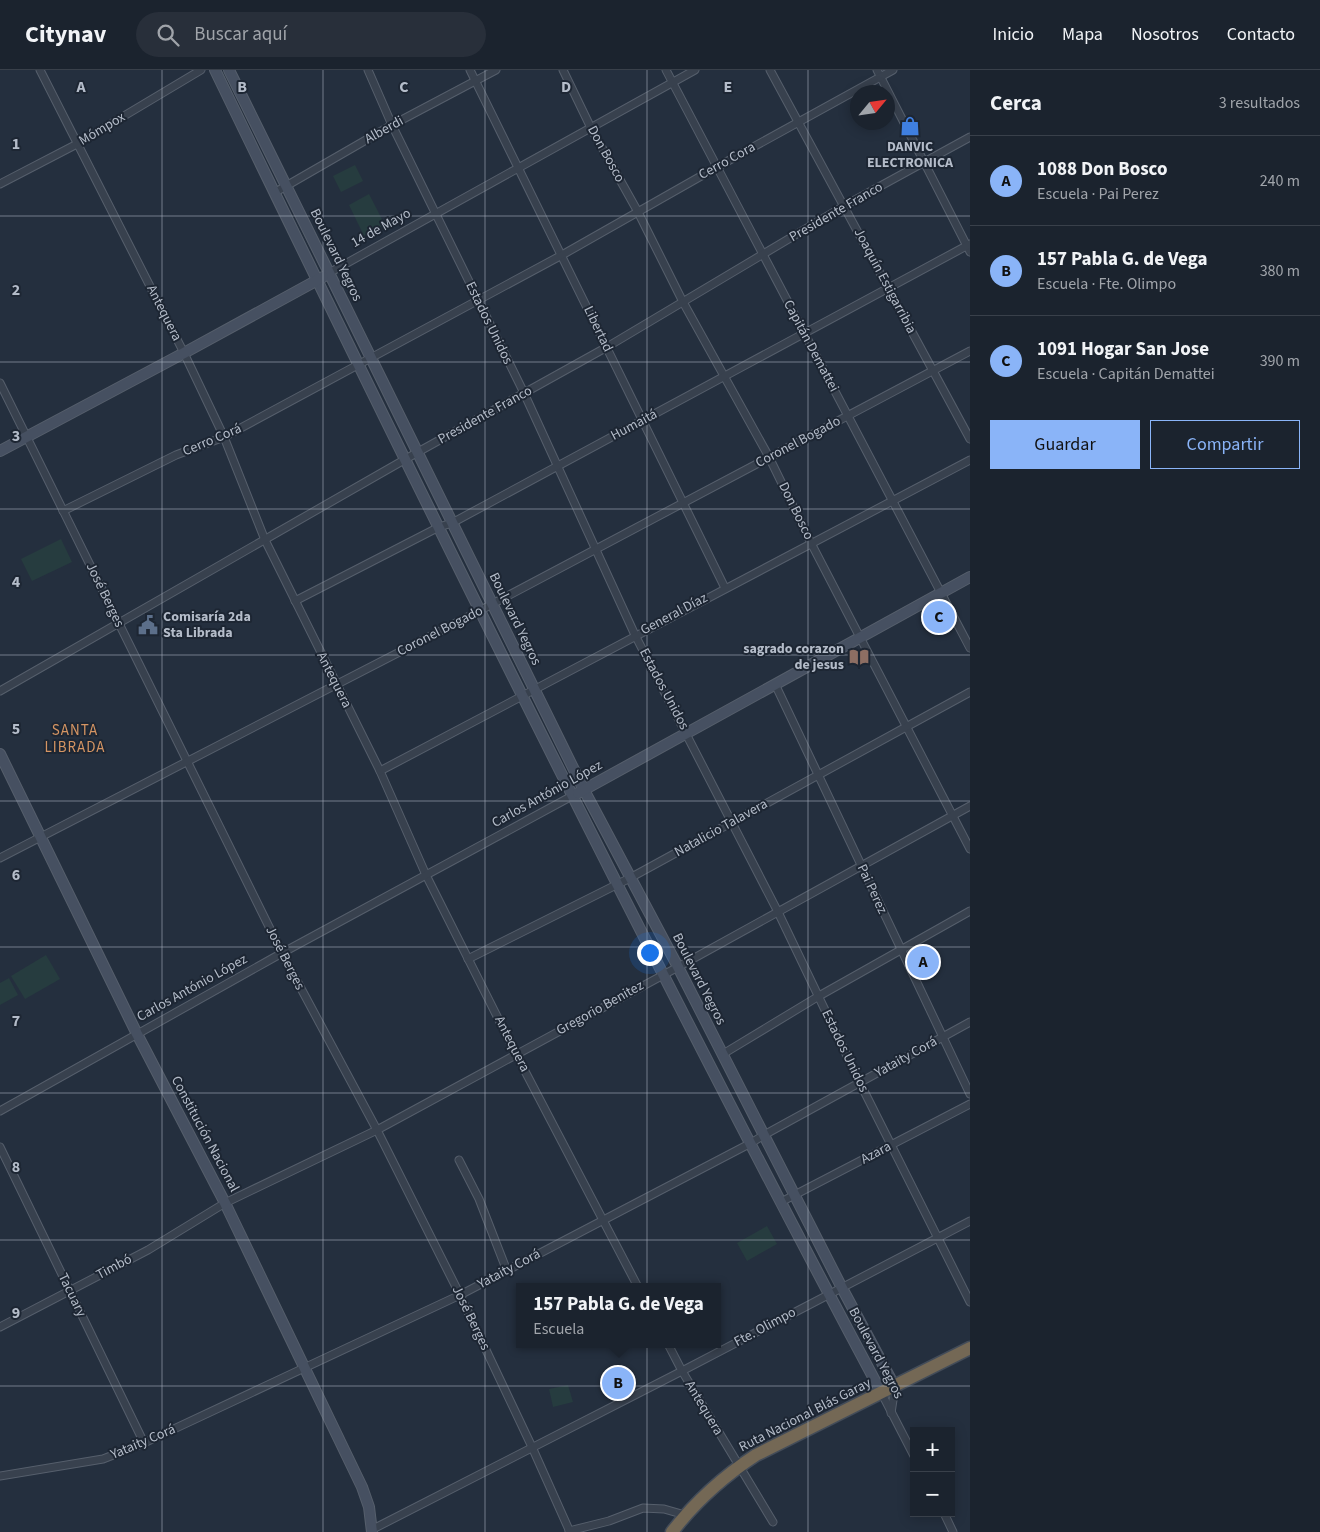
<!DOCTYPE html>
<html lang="es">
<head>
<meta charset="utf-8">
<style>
  :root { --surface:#1b232e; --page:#282f3a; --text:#f1f3f6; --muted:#a0a4aa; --line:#39404a; --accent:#8ab4f8 }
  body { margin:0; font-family:"Source Sans 3",sans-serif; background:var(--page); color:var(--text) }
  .controls { position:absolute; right:15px; bottom:15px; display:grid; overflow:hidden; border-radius:0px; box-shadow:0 2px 12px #0003 }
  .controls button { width:45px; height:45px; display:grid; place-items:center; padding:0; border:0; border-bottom:1px solid var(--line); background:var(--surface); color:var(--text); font:25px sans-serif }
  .compass { position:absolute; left:850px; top:15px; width:45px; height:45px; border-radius:50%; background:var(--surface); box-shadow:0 2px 12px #0003; rotate:61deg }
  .you { position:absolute; left:649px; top:882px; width:18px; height:18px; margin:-12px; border:4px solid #fff; border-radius:50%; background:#1a73e8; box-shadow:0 0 0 8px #1a73e833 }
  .badge { display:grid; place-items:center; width:32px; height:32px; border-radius:50%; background:var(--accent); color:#111; font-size:16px; font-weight:700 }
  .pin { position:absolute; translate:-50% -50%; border:2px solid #fff; box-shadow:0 1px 5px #0006 }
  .popup { position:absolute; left:516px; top:1213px; width:205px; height:65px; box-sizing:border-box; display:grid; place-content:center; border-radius:0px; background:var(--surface); filter:drop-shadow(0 1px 4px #0005); font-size:16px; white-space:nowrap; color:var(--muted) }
  .popup b { font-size:19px; color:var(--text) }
  .popup::after { content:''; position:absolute; left:50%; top:100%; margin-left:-10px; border:10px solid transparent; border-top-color:var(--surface) }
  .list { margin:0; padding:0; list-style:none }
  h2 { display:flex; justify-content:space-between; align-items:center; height:65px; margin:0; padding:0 20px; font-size:21px }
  h2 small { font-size:16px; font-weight:400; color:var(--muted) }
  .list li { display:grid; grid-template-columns:32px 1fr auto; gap:15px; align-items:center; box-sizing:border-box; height:90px; padding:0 20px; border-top:1px solid var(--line) }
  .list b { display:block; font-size:19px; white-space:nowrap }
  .list p { margin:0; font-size:16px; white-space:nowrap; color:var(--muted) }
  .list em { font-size:16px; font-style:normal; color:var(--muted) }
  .actions { display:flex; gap:10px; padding:15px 20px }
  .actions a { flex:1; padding:11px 0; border:1px solid var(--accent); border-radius:0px; text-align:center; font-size:18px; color:var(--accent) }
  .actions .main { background:var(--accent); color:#111 }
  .icon { flex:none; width:28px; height:28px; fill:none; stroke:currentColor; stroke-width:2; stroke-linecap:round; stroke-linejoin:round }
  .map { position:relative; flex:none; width:970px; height:1462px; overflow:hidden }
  header { display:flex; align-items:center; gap:30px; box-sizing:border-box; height:70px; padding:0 25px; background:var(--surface); border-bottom:1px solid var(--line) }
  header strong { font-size:24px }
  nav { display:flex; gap:28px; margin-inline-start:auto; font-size:18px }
  .search { width:350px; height:45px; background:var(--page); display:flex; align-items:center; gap:12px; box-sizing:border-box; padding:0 18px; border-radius:28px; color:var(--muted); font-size:19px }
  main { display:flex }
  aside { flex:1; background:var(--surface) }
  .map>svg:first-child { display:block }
  .green { fill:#263c3f }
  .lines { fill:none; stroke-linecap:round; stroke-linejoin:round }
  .street-casing { stroke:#565f6c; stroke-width:9 }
  .secondary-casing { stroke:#565f6c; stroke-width:12 }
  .highway-casing { stroke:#434c59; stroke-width:15 }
  .street { stroke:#38414e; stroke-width:7 }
  .secondary { stroke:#465061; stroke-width:10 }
  .highway { stroke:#746855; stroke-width:12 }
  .grid { fill:none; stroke:#b4bcc9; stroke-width:1; stroke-opacity:0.55 }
  .labels { text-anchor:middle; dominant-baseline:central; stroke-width:4; stroke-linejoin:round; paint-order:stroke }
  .street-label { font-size:14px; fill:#b4bcc9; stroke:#1d2633 }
  .poi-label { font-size:14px; font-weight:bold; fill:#b4bcc9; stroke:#1d2633 }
  .neighbourhood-label { font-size:15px; letter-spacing:1px; fill:#d59563; stroke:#1d2633 }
  .grid-label { font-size:16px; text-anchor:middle; font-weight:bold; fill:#b4bcc9; stroke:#1d2633; stroke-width:4; stroke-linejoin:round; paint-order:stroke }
</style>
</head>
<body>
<header>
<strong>Citynav</strong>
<div class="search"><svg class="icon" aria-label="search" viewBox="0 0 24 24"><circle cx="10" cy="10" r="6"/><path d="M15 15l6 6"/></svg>Buscar aquí</div>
<nav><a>Inicio</a><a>Mapa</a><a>Nosotros</a><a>Contacto</a></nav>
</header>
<main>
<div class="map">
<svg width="970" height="1462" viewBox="0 0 970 1462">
  <rect width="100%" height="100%" fill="#242f3e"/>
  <g class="green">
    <path d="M355 95 363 111 341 122 333 106Z"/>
    <path d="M369 124 385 155 364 166 349 135Z"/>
    <path d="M61 469 72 492 32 511 21 489Z"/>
    <path d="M46 885 60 909 25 929 11 906Z"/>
    <path d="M9 908 18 925 0 935V913Z"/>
    <path d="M767 1156 777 1174 747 1191 737 1173Z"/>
    <path d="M568 1315 573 1332 553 1337 549 1319Z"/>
  </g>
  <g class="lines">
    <defs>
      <g id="street">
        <path d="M40 0 184 283 224 367 265 470 380 701 426 805 516 984 638 1217"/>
        <path d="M368 0 392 55 524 323 635 565 778 842 860 1013 970 1232"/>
        <path d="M470 0 725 518"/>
        <path d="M563 0 591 58 638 142 683 232 769 387 811 473 970 779"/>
        <path d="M666 0 970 578"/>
        <path d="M770 0 970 369"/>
        <path d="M877 0 970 182"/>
        <path d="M0 114 77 74 201 0"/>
        <path d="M274 123 392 55 496 0"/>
        <path d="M329 203 695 0"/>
        <path d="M0 313 282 883 377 1060 460 1225 532 1377 570 1462"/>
        <path d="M63 441 176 385 224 367 562 185 717 97 893 0"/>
        <path d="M295 531 439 457 452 453 970 174"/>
        <path d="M775 614 970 1024"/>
        <path d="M0 621 418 382 607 277 844 136 970 67"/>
        <path d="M380 701 970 390"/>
        <path d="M0 788 481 540 970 281"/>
        <path d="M468 889 630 808 970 622"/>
        <path d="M723 984 819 926 970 841"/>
        <path d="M0 1041 282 883 572 726"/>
        <path d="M0 1077 144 1373"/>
        <path d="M459 1090 479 1129 507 1201"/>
        <path d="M781 1132 970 1034"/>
        <path d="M0 1257 148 1180 225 1133 377 1060 678 897 970 736"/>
        <path d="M668 1274 682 1301 773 1452"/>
        <path d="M881 1322 914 1386"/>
        <path d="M891 1343 895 1317"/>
        <path d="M0 1406 103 1389 144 1373 460 1225 751 1073 764 1065 970 952"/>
        <path d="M944 1443 953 1462"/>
        <path d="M373 1459 682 1301 970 1151"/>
        <path d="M569 1461 609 1451 643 1438 664 1439 685 1445"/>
      </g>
      <g id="secondary">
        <path d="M215 0C430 444 649 887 881 1322"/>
        <path d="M229 0 584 720 678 897 842 1218 895 1317"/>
        <path d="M0 381 184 283 323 207"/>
        <path d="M0 684 137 964 225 1133 362 1417 369 1437 372 1462"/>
        <path d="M578 723 970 507"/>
      </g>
      <path id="highway" d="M672 1462C695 1432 724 1406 756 1385L970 1278"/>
    </defs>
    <use href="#street" class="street-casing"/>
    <use href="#secondary" class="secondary-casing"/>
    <use href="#highway" class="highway-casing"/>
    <use href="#street" class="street"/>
    <use href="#secondary" class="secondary"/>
    <use href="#highway" class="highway"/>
  </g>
  <path class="grid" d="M162 0V1462M323 0V1462M485 0V1462M647 0V1462M808 0V1462M0 146H970M0 292H970M0 439H970M0 585H970M0 731H970M0 877H970M0 1023H970M0 1170H970M0 1316H970"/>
  <defs>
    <symbol id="shop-bare" viewBox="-9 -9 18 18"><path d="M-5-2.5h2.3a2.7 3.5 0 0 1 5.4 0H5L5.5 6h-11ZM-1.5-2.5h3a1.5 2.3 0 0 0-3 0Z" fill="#3f7fe0" stroke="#1d2633" stroke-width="2.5" paint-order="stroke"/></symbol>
    <symbol id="civic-bare" viewBox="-9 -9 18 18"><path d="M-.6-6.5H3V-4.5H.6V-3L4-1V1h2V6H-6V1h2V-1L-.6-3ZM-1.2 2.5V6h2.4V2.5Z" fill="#5c6f8a" stroke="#1d2633" stroke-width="2.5" paint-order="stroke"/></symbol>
    <symbol id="library-bare" viewBox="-9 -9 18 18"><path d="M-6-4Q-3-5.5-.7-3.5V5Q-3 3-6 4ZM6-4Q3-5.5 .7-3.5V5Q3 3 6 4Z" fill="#8d6e63" stroke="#1d2633" stroke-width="2.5" paint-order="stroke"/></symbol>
  </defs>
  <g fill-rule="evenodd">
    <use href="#shop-bare" x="896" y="42" width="28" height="28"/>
    <use href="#civic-bare" x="134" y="541" width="28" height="28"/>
    <use href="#library-bare" x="845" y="573" width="28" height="28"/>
  </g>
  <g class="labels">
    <g class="street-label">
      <text transform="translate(102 59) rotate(-31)">Mómpox</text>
      <text transform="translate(384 60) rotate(-29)">Alberdi</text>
      <text transform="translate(606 84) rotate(61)">Don Bosco</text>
      <text transform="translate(727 91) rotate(-29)">Cerro Cora</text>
      <text transform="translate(836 142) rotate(-30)">Presidente Franco</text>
      <text transform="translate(381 158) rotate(-29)">14 de Mayo</text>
      <text transform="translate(336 185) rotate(64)">Boulevard Yegros</text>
      <text transform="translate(885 211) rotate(62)">Joaquín Estigarribia</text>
      <text transform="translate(164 243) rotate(63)">Antequera</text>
      <text transform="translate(489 253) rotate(64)">Estados Unidos</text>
      <text transform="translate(598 259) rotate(64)">Libertad</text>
      <text transform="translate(811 276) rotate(62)">Capitán Demattei</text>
      <text transform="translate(485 345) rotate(-29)">Presidente Franco</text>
      <text transform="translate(634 355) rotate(-28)">Humaitá</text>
      <text transform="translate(212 370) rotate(-23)">Cerro Corá</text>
      <text transform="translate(798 372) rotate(-28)">Coronel Bogado</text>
      <text transform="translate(796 441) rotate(64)">Don Bosco</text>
      <text transform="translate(105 525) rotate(64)">José Berges</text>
      <text transform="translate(674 544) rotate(-28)">General Díaz</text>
      <text transform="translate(515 549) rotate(64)">Boulevard Yegros</text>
      <text transform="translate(440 561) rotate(-27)">Coronel Bogado</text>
      <text transform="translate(334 610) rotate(63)">Antequera</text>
      <text transform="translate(664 619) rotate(62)">Estados Unidos</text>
      <text transform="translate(547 724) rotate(-29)">Carlos António López</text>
      <text transform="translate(721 758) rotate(-29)">Natalicio Talavera</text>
      <text transform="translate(872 819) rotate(65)">Pai Perez</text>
      <text transform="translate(285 888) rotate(63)">José Berges</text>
      <text transform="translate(699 909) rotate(63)">Boulevard Yegros</text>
      <text transform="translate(192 918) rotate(-29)">Carlos António López</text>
      <text transform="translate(600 938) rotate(-29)">Gregorio Benitez</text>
      <text transform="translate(512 974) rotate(63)">Antequera</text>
      <text transform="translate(845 981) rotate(64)">Estados Unidos</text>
      <text transform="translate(906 987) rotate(-29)">Yataity Corá</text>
      <text transform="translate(205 1064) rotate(62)">Constitución Nacional</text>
      <text transform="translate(876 1083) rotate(-28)">Azara</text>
      <text transform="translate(114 1197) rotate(-28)">Timbó</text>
      <text transform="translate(509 1199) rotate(-28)">Yataity Corá</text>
      <text transform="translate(72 1225) rotate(64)">Tacuary</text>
      <text transform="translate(471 1248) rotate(64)">José Berges</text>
      <text transform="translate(765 1257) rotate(-28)">Fte. Olimpo</text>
      <text transform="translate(876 1283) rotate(62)">Boulevard Yegros</text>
      <text transform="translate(704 1338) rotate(59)">Antequera</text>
      <text transform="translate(805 1345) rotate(-27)">Ruta Nacional Blás Garay</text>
      <text transform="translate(143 1372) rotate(-23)">Yataity Corá</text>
    </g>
    <g class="poi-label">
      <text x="910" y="77">DANVIC<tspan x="910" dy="16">ELECTRONICA</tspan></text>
      <text x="163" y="547" text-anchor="start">Comisaría 2da<tspan x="163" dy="16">Sta Librada</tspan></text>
      <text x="844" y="579" text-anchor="end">sagrado corazon<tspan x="844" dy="16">de jesus</tspan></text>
    </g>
    <g class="neighbourhood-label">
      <text x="75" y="660">SANTA<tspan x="75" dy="17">LIBRADA</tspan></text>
    </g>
  </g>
  <g class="grid-label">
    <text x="81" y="22">A</text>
    <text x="242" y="22">B</text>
    <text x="404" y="22">C</text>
    <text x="566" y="22">D</text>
    <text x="728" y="22">E</text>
    <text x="16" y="79">1</text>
    <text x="16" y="225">2</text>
    <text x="16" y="371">3</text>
    <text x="16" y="517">4</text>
    <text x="16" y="664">5</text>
    <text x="16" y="810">6</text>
    <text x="16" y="956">7</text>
    <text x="16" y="1102">8</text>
    <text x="16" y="1248">9</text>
  </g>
</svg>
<div class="controls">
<button>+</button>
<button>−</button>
</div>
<svg class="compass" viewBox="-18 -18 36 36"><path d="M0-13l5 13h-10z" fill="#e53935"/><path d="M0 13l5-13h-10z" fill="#a0a4aa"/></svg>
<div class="you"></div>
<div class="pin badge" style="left:923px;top:892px">A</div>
<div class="pin badge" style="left:618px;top:1313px">B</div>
<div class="popup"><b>157 Pabla G. de Vega</b>Escuela</div>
<div class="pin badge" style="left:939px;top:547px">C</div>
</div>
<aside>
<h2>Cerca<small>3 resultados</small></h2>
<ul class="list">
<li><span class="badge">A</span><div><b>1088 Don Bosco</b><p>Escuela · Pai Perez</p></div><em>240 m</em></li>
<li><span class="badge">B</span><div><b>157 Pabla G. de Vega</b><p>Escuela · Fte. Olimpo</p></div><em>380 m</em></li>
<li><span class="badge">C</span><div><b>1091 Hogar San Jose</b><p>Escuela · Capitán Demattei</p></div><em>390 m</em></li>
</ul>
<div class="actions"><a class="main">Guardar</a><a>Compartir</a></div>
</aside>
</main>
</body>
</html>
